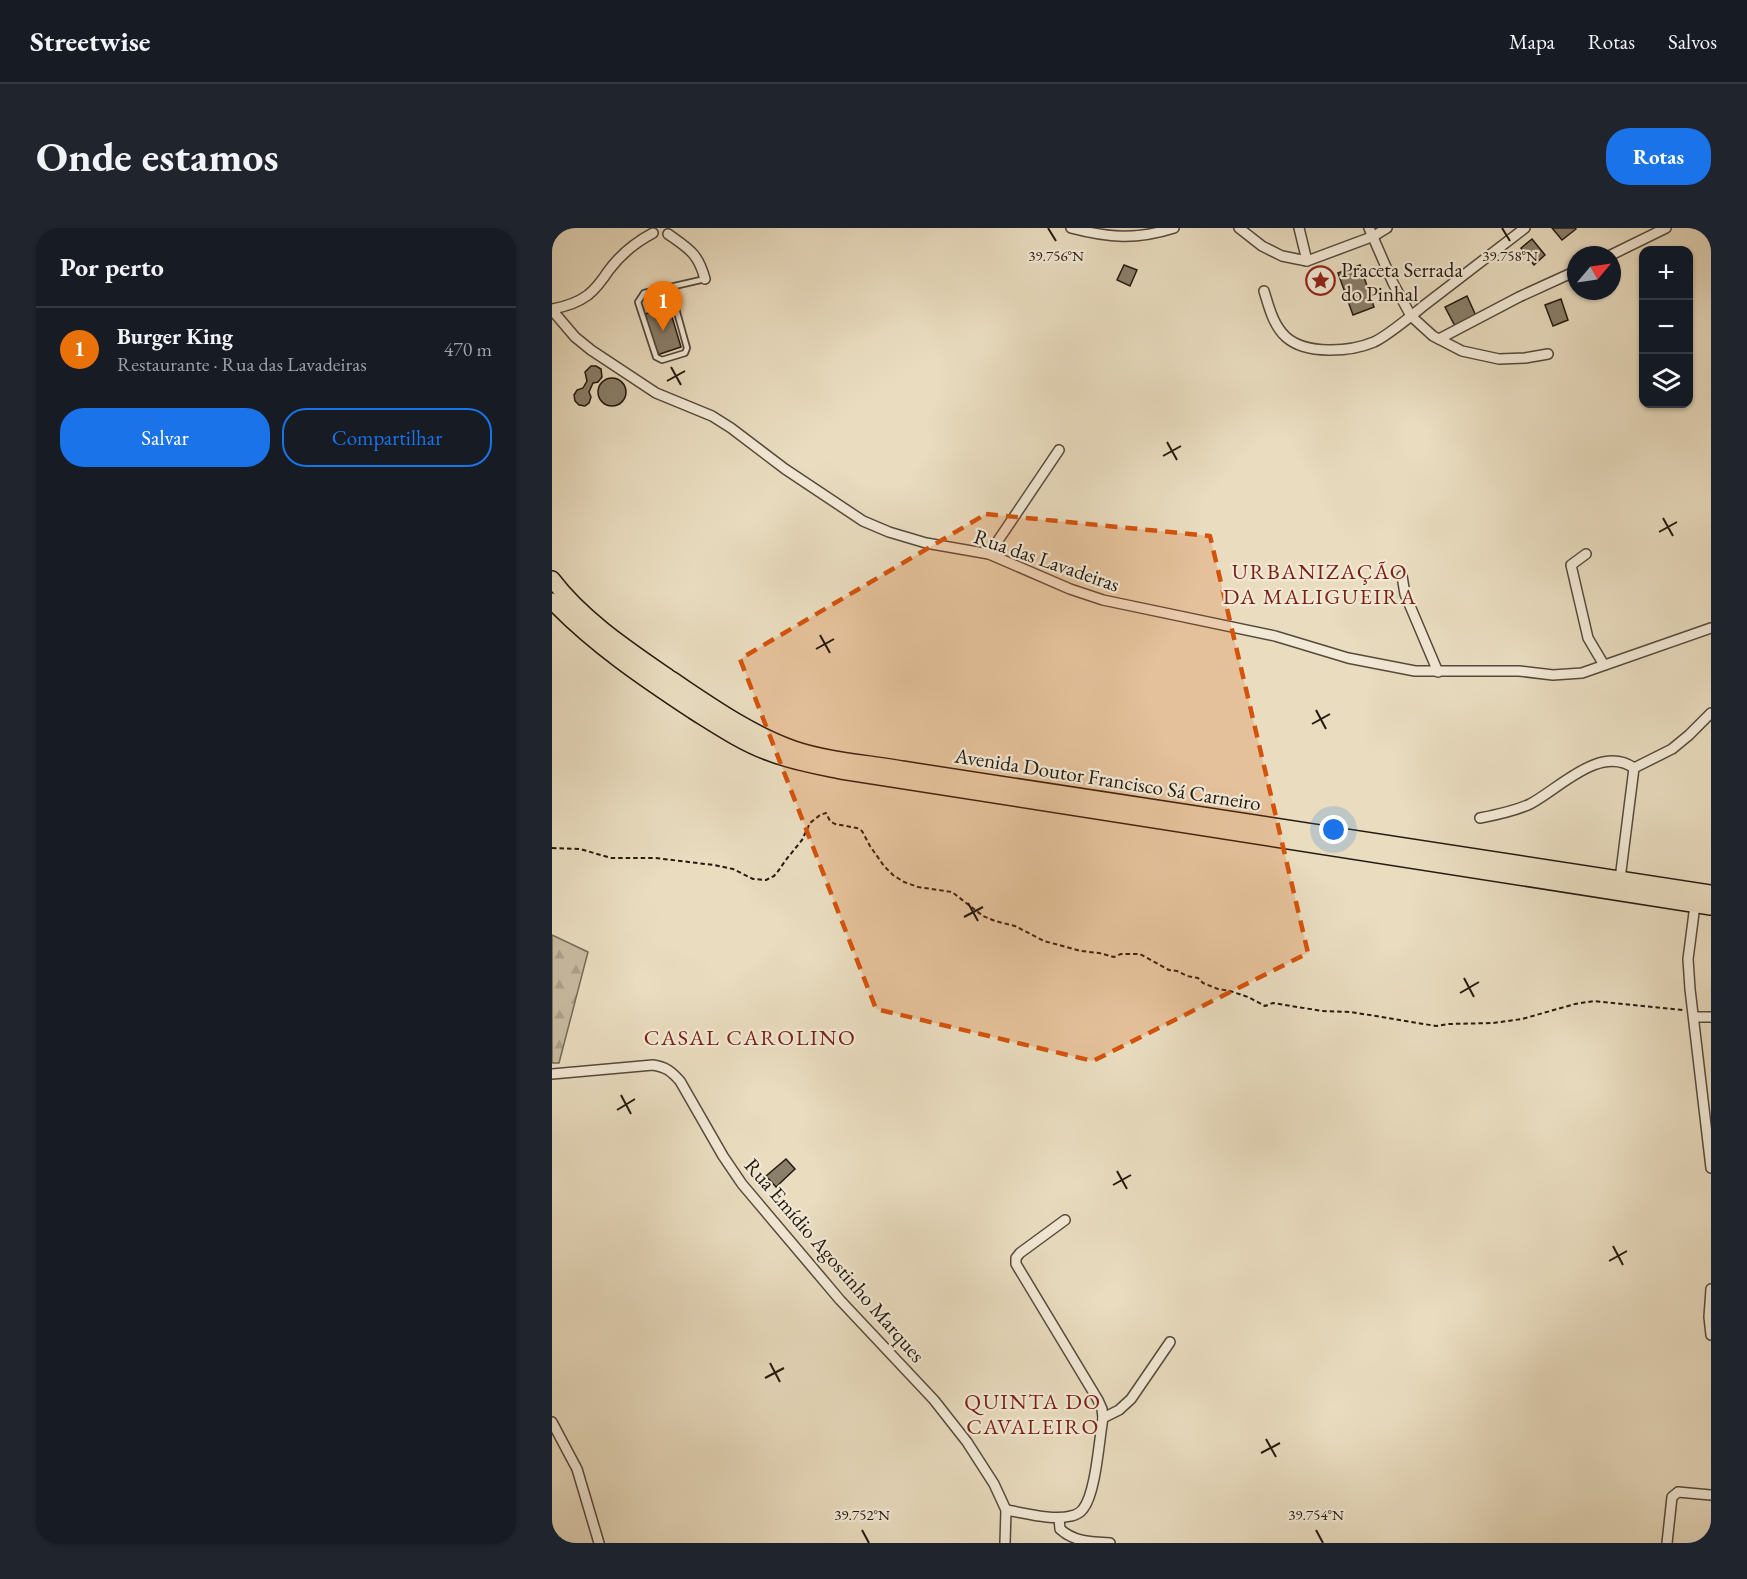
<!DOCTYPE html>
<html lang="pt">
<head>
<meta charset="utf-8">
<style>
  :root { --surface:#171b24; --page:#20242c; --text:#f1f3f6; --muted:#9ea1a6; --line:#363941; --accent:#1a73e8 }
  body { margin:0; font-family:"EB Garamond",serif; background:var(--page); color:var(--text) }
  .controls { position:absolute; right:18px; top:18px; display:grid; overflow:hidden; border-radius:12px; box-shadow:0 2px 4px #0004 }
  .controls button { width:54px; height:54px; display:grid; place-items:center; padding:0; border:0; border-bottom:2px solid var(--line); background:var(--surface); color:var(--text); font:30px sans-serif }
  .compass { position:absolute; left:1015px; top:18px; width:54px; height:54px; border-radius:50%; background:var(--surface); box-shadow:0 2px 4px #0004; rotate:61deg }
  .you { position:absolute; left:782px; top:602px; width:21px; height:21px; margin:-15px; border:4px solid #fff; border-radius:50%; background:#1a73e8; box-shadow:0 0 0 9px #1a73e833 }
  .badge { display:grid; place-items:center; width:39px; height:39px; border-radius:50%; background:var(--accent); color:#fff; font-size:20px; font-weight:700 }
  .pin { position:absolute; translate:-50% -50px; filter:drop-shadow(0 2px 3px #0008) }
  .pin::after { content:''; position:absolute; top:32px; width:21px; height:18px; background:inherit; clip-path:polygon(0 0,100% 0,50% 100%) }
  .list { margin:0; padding:0; list-style:none }
  h2 { display:flex; justify-content:space-between; align-items:center; height:78px; margin:0; padding:0 24px; font-size:26px }
  h2 small { font-size:20px; font-weight:400; color:var(--muted) }
  .list li { display:grid; grid-template-columns:39px 1fr auto; gap:18px; align-items:center; box-sizing:border-box; height:84px; padding:0 24px; border-top:2px solid var(--line) }
  .list b { display:block; font-size:22px; white-space:nowrap }
  .list p { margin:0; font-size:20px; white-space:nowrap; color:var(--muted) }
  .list em { font-size:20px; font-style:normal; color:var(--muted) }
  .actions { display:flex; gap:12px; padding:18px 24px }
  .actions a { flex:1; padding:14px 0; border:2px solid var(--accent); border-radius:24px; text-align:center; font-size:21px; color:var(--accent) }
  .actions .main { background:var(--accent); color:#fff }
  .icon { flex:none; width:33px; height:33px; fill:none; stroke:currentColor; stroke-width:2; stroke-linecap:round; stroke-linejoin:round }
  .map { position:relative; flex:none; width:1159px; height:1315px; overflow:hidden; border-radius:24px }
  header { display:flex; align-items:center; gap:36px; box-sizing:border-box; height:84px; padding:0 30px; background:var(--surface); border-bottom:2px solid var(--line) }
  header strong { font-size:28px }
  nav { display:flex; gap:33px; margin-inline-start:auto; font-size:21px }
  .intro { display:flex; align-items:center; justify-content:space-between; box-sizing:border-box; height:144px; padding:0 36px }
  h1 { margin:0; font-size:42px }
  .button { padding:15px 27px; border-radius:24px; background:var(--accent); color:#fff; font-size:21px; font-weight:700 }
  main { display:flex; gap:36px; padding:0 36px }
  aside { flex:1; background:var(--surface); border-radius:24px; box-shadow:0 2px 4px #0004 }
  .map>svg:first-child { display:block }
  .forest { fill:url(#forest-firs); stroke:#766a58; stroke-width:1.5 }
  .building { fill:#8a7f6b; stroke:#241a10; stroke-width:1.5 }
  .lines { fill:none; stroke-linecap:round; stroke-linejoin:round }
  .lane-casing { stroke:#554a3c; stroke-width:8 }
  .street-casing { stroke:#554a3c; stroke-width:12 }
  .primary-casing { stroke:#241a10; stroke-width:18 }
  .path { stroke:#241a10; stroke-width:2; stroke-dasharray:4.5 3; stroke-linecap:butt }
  .lane { stroke:#f1e8d5; stroke-width:4.5 }
  .street { stroke:#f1e8d5; stroke-width:9 }
  .primary { stroke:#e9dcbf; stroke-width:15 }
  .marked { fill:#d4530c; fill-opacity:0.2; stroke:#d4530c; stroke-width:4.5; stroke-dasharray:12 8; stroke-linejoin:round }
  .ticks { fill:none; stroke:#241a10; stroke-width:2 }
  .labels { text-anchor:middle; dominant-baseline:central; stroke-width:4.5; stroke-linejoin:round; paint-order:stroke }
  .poi-label { font-size:21px; fill:#241a10; stroke:#f1e8d5; text-anchor:start }
  .street-label { font-size:21px; fill:#241a10; stroke:#f1e8d5 }
  .neighbourhood-label { font-size:22px; letter-spacing:1.5px; fill:#7a1f14; stroke:#f1e8d5 }
  .ticks-label { font-size:15px; text-anchor:middle; fill:#241a10; stroke:#f1e8d5; stroke-width:4.5; stroke-linejoin:round; paint-order:stroke }
</style>
</head>
<body>
<header>
<strong>Streetwise</strong>
<nav><a>Mapa</a><a>Rotas</a><a>Salvos</a></nav>
</header>
<div class="intro"><h1>Onde estamos</h1><a class="button">Rotas</a></div>
<main>
<aside>
<h2>Por perto<small></small></h2>
<ul class="list">
<li><span class="badge" style="background:#e8710a">1</span><div><b>Burger King</b><p>Restaurante · Rua das Lavadeiras</p></div><em>470 m</em></li>
</ul>
<div class="actions"><a class="main">Salvar</a><a>Compartilhar</a></div>
</aside>
<div class="map">
<svg width="1159" height="1315" viewBox="0 0 1159 1315">
  <defs>
    <pattern id="forest-firs" width="22" height="20" patternUnits="userSpaceOnUse" patternTransform="scale(1.5)"><rect width="22" height="20" fill="#c8bba1"/><path d="M5 1l3.5 6h-7zM16 11l3.5 6h-7z" fill="#aca08a"/></pattern>
  </defs>
  <rect width="100%" height="100%" fill="#e9dcbf"/>
  <filter id="stains"><feTurbulence type="fractalNoise" baseFrequency=".00333" numOctaves="4"/><feColorMatrix values="0 0 0 0 .2 0 0 0 0 .09 0 0 0 0 .02 0 0 0 .5 -.17"/></filter>
  <radialGradient id="worn" r=".72"><stop offset=".6" stop-color="#630" stop-opacity="0"/><stop offset="1" stop-color="#630" stop-opacity=".3"/></radialGradient>
  <path class="forest" d="M0 707 36 724 7 835H0Z"/>
  <g class="building">
    <path d="M1000 0H1023L1024 1 1010 12Z"/>
    <path d="M980 11 993 27 982 37 969 20Z"/>
    <path d="M572 37 585 42 578 58 565 52Z"/>
    <path d="M808 37 822 79 801 87 786 45Z"/>
    <path d="M915 68 924 88 903 98 893 79Z"/>
    <path d="M1009 71 1016 92 1001 98 993 77Z"/>
    <path d="M117 79 129 119 105 127 93 86Z"/>
    <path d="M39 138H44L49 141 50 149 46 154 41 155 37 164 39 169 37 175 33 178 27 177 23 173 22 167 25 162 31 160 35 153 33 144Z"/>
    <circle cx="60" cy="164" r="14"/>
    <path d="M234 931 243 941 224 959 214 948Z"/>
  </g>
  <g class="lines">
    <defs>
      <path id="lane" d="M118 59 135 120 133 125 110 132 104 129 86 74 92 65 153 51"/>
      <g id="street">
        <path d="M519 0C557 10 584 12 622 0"/>
        <path d="M687 0 710 18 730 28 755 33 822 8 835 0"/>
        <path d="M747 0 755 33"/>
        <path d="M817 0 841 55 859 88 881 108 910 123 947 131 973 130 996 126"/>
        <path d="M116 6C137 21 146 25 153 51"/>
        <path d="M1059 27 1114 0"/>
        <path d="M712 63C717 79 721 97 734 109 754 127 798 124 822 114 837 107 860 87 874 76 907 51 940 25 973 0"/>
        <path d="M0 81C12 79 25 75 36 67 45 60 51 51 57 42 69 26 84 14 101 5"/>
        <path d="M0 82 23 109 39 122 104 165 160 188 179 200 233 241 311 293 337 304 374 315 437 326 518 361 551 372 723 408 796 430 863 443H967L1001 447 1030 445 1159 400"/>
        <path d="M887 111 967 69 1024 43"/>
        <path d="M437 326 507 222"/>
        <path d="M1034 326 1019 337 1036 410 1052 437"/>
        <path d="M850 348 853 366 886 444"/>
        <path d="M928 590C944 587 963 583 978 576 1007 561 1048 516 1082 540"/>
        <path d="M1068 651 1082 540 1120 521 1137 507 1159 485"/>
        <path d="M1143 677 1136 731 1138 761 1159 940"/>
        <path d="M1142 789H1159"/>
        <path d="M0 846 101 837C114 839 119 843 128 853L171 928 190 956 288 1072 382 1172 415 1214 442 1256 454 1282 453 1315"/>
        <path d="M1159 1061 1157 1089 1159 1107"/>
        <path d="M551 1190 567 1182 579 1171 618 1114"/>
        <path d="M0 1194 25 1241 47 1315"/>
        <path d="M454 1282C473 1285 501 1293 519 1288 524 1287 528 1285 531 1281 544 1265 547 1212 551 1190L550 1181 546 1172 464 1036V1030L468 1025 513 992"/>
        <path d="M507 1290 508 1301C522 1314 539 1314 558 1315"/>
        <path d="M1115 1315 1120 1269 1126 1264 1159 1267"/>
      </g>
      <g id="primary">
        <path d="M0 351C31 392 77 422 119 451 158 477 197 505 242 521 274 532 316 535 350 541L1159 665"/>
        <path d="M0 373C41 416 91 450 141 483 165 498 192 516 218 525 241 534 265 538 289 543L1159 679"/>
      </g>
    </defs>
    <use href="#lane" class="lane-casing"/>
    <use href="#street" class="street-casing"/>
    <use href="#primary" class="primary-casing"/>
    <path class="path" d="M0 620 28 621 59 630H103L162 637 181 641 201 651 214 652 222 648 227 642 233 633 250 612 258 595 268 587 274 585 278 593 283 596 305 600 310 603 318 618 332 638 341 647 352 654 366 659 400 664 431 688 443 693 463 698 492 713 529 723 547 725 562 729 569 726H588L617 742 625 743 635 748 646 750 651 755 666 761 678 763 696 769 713 778 721 775 770 783 799 784 884 798 897 796 941 795 970 791 1023 776 1042 773 1131 782"/>
    <use href="#lane" class="lane"/>
    <use href="#street" class="street"/>
    <use href="#primary" class="primary"/>
  </g>
  <path class="marked" d="M434 286 658 308 756 725 541 833 324 781 188 431Z"/>
  <path class="ticks" d="M496 0 504 13M950 0 958 13M119 139 129 157M115 153 133 143M615 214 625 232M611 228 629 218M1111 290 1121 308M1107 304 1125 294M268 407 278 425M264 421 282 411M764 482 774 501M760 496 778 486M416 675 426 693M412 689 431 679M912 750 922 769M908 765 927 754M69 867 79 886M65 882 83 871M565 943 575 961M561 957 579 947M1061 1018 1071 1037M1057 1033 1075 1023M218 1135 228 1154M213 1150 232 1140M714 1211 724 1229M709 1225 728 1215M310 1302 317 1315M764 1302 771 1315"/>
  <defs>
    <symbol id="sight-ring" viewBox="-11 -11 22 22"><circle r="9.5" fill="#f1e8d5" stroke="#8f2418" stroke-width="1.5"/><path d="M0-6L1.8-2.2L6-1.7L2.9 1.2L3.7 5.4L0 3.3L-3.7 5.4L-2.9 1.2L-6-1.7L-1.8-2.2Z" fill="#8f2418"/></symbol>
  </defs>
  <g fill-rule="evenodd">
    <use href="#sight-ring" x="752" y="36" width="33" height="33"/>
  </g>
  <g class="labels">
    <g class="poi-label">
      <text x="789" y="41">Praceta Serrada<tspan x="789" dy="24">do Pinhal</tspan></text>
    </g>
    <g class="street-label">
      <text transform="translate(495 332) rotate(19)">Rua das Lavadeiras</text>
      <text transform="translate(556 551) rotate(9)">Avenida Doutor Francisco Sá Carneiro</text>
      <text transform="translate(283 1032) rotate(49)">Rua Emídio Agostinho Marques</text>
    </g>
    <g class="neighbourhood-label">
      <text x="768" y="343">URBANIZAÇÃO<tspan x="768" dy="25">DA MALIGUEIRA</tspan></text>
      <text x="198" y="809">CASAL CAROLINO</text>
      <text x="481" y="1173">QUINTA DO<tspan x="481" dy="25">CAVALEIRO</tspan></text>
    </g>
  </g>
  <g class="ticks-label">
    <text x="504" y="33">39.756°N</text>
    <text x="958" y="33">39.758°N</text>
    <text x="310" y="1292">39.752°N</text>
    <text x="764" y="1292">39.754°N</text>
  </g>
  <rect width="100%" height="100%" filter="url(#stains)"/>
  <rect width="100%" height="100%" fill="url(#worn)"/>
</svg>
<div class="controls">
<button>+</button>
<button>−</button>
<button><svg class="icon" aria-label="layers" viewBox="0 0 24 24"><path d="M12 4l9 5-9 5-9-5zM3 14l9 5 9-5"/></svg></button>
</div>
<svg class="compass" viewBox="-18 -18 36 36"><path d="M0-13l5 13h-10z" fill="#e53935"/><path d="M0 13l5-13h-10z" fill="#9ea1a6"/></svg>
<div class="you"></div>
<div class="pin badge" style="left:111px;top:103px;background:#e8710a">1</div>
</div>
</main>
</body>
</html>
